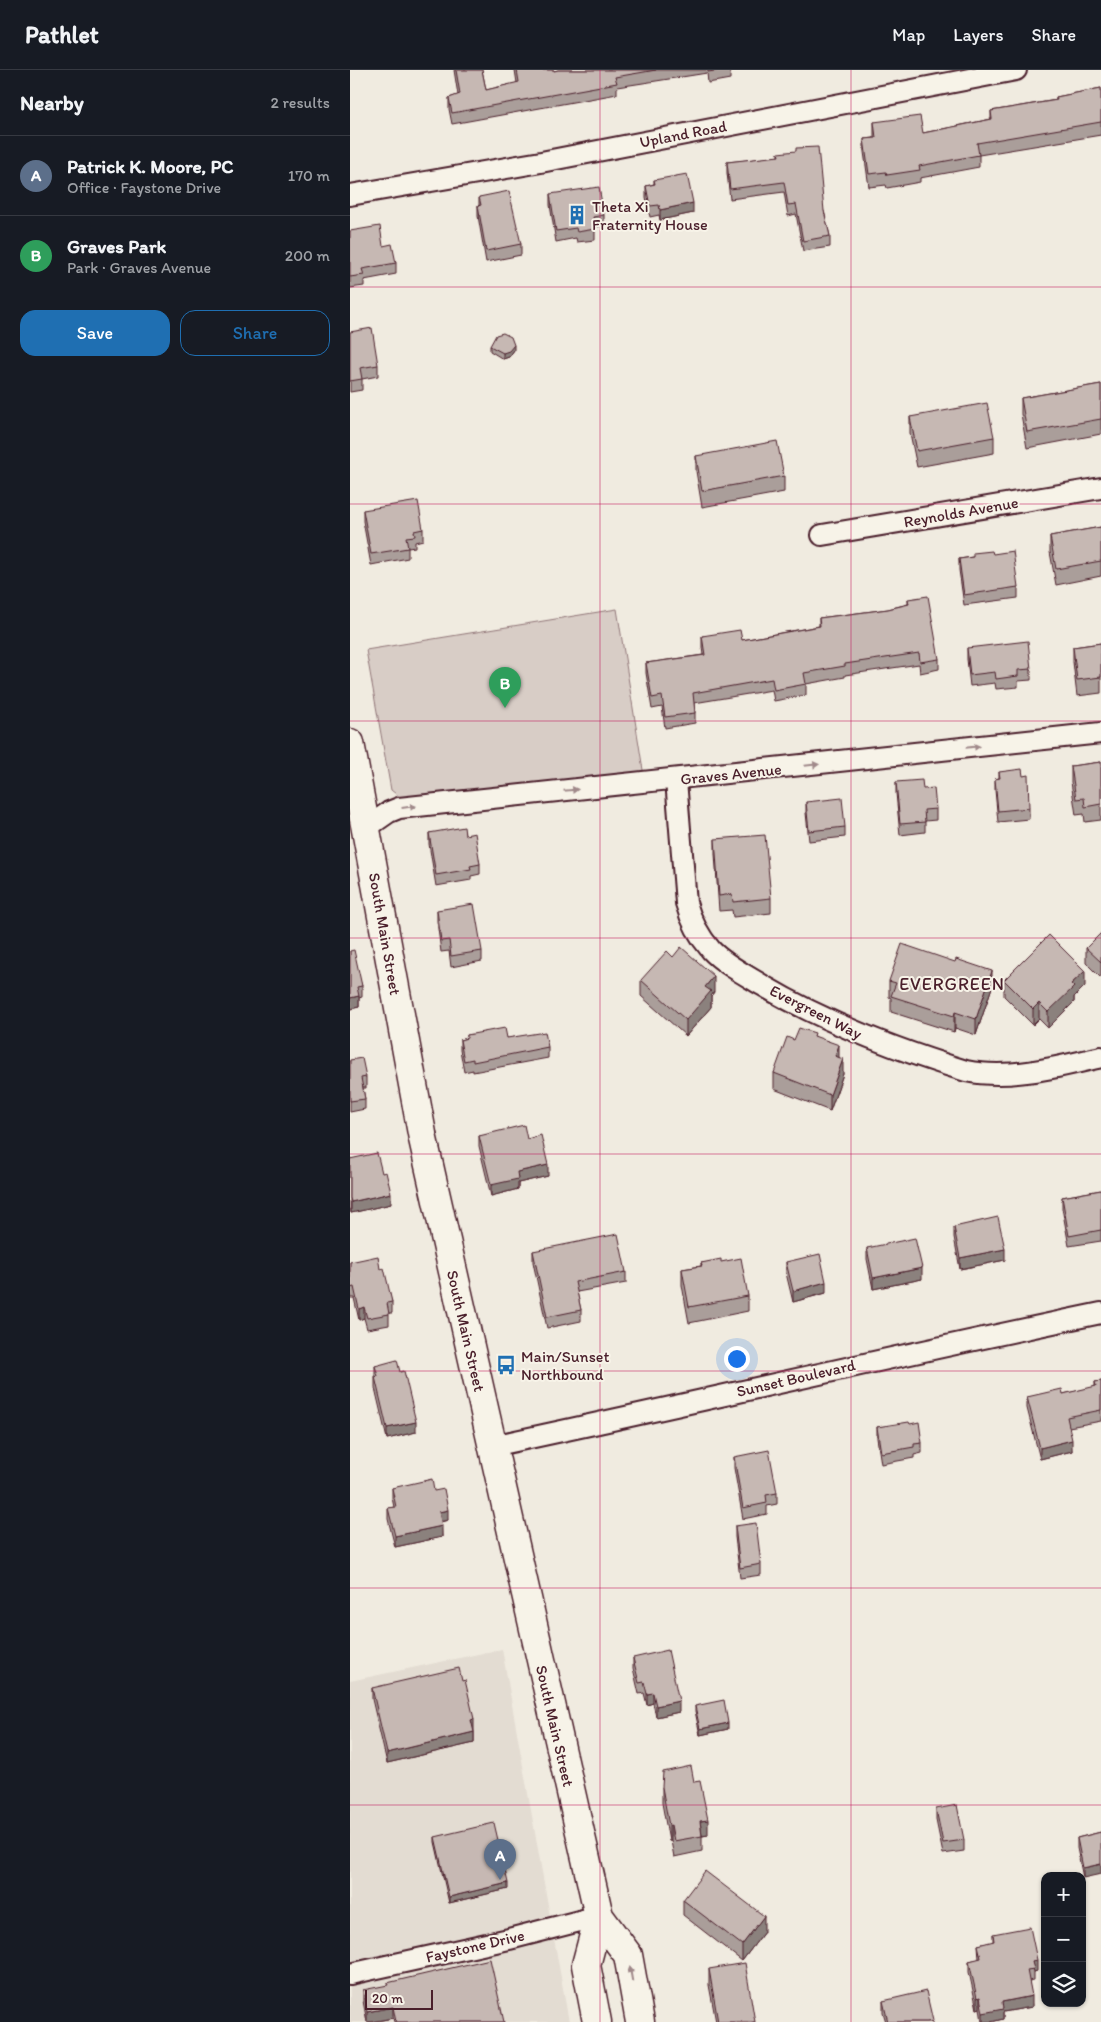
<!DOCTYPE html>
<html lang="en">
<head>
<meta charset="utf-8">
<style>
  :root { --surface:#171b24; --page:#242831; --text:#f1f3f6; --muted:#9ea1a6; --line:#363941; --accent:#1f6fb2 }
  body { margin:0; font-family:Itim,sans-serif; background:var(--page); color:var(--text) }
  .controls { position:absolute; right:15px; bottom:15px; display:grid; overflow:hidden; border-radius:10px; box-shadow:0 1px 4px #0004 }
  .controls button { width:45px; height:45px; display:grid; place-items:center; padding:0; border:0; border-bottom:1px solid var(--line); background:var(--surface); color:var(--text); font:25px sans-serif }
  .scale { position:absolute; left:15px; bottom:12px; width:68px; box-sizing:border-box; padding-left:5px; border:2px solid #4a1f2b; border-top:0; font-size:14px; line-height:18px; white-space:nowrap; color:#4a1f2b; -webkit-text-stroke:4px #f7f3e8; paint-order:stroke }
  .you { position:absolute; left:386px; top:1288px; width:18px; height:18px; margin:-12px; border:4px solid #fff; border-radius:50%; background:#1a73e8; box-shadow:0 0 0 8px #1a73e833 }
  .badge { display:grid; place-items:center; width:32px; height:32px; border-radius:50%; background:var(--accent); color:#fff; font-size:16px; font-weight:700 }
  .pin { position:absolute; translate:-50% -41px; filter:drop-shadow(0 1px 2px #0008) }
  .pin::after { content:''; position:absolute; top:26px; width:18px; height:15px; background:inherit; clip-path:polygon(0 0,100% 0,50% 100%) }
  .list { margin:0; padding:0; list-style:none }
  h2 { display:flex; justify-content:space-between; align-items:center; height:65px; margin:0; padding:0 20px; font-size:21px }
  h2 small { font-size:16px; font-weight:400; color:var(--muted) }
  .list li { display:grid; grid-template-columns:32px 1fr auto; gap:15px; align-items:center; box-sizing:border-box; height:80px; padding:0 20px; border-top:1px solid var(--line) }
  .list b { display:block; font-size:19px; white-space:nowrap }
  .list p { margin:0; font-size:16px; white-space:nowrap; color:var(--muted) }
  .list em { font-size:16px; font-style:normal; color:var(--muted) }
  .actions { display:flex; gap:10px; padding:15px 20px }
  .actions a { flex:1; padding:11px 0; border:1px solid var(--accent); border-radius:15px; text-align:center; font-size:18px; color:var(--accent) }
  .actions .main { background:var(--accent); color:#fff }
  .icon { flex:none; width:28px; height:28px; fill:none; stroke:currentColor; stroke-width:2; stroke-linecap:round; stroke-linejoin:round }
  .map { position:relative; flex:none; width:751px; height:1952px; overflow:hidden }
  header { display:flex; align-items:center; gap:30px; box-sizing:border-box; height:70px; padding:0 25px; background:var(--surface); border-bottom:1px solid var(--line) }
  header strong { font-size:24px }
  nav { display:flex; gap:28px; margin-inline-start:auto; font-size:18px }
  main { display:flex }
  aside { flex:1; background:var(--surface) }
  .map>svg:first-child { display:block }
  .built { fill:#e3dcd2 }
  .green { fill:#d8cdc6; stroke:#917678 }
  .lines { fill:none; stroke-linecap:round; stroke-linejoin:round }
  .street-casing { stroke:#4a1f2b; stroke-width:24 }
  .primary-casing { stroke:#4a1f2b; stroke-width:31 }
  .street { stroke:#f7f3e8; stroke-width:20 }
  .primary { stroke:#f7f3e8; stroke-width:28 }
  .wall { fill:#aa9e9a; stroke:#4a1f2b }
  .shaded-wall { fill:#8b817d; stroke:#4a1f2b }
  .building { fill:#c6b8b3; stroke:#4a1f2b }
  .oneway { fill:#a0898a }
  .grid { fill:none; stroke:#c2185b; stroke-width:1; stroke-opacity:0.55 }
  .labels { text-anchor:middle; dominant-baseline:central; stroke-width:4; stroke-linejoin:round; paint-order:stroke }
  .street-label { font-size:16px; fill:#4a1f2b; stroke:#f7f3e8 }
  .poi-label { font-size:16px; fill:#4a1f2b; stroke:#f7f3e8; text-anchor:start }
  .neighbourhood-label { font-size:18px; letter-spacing:1px; fill:#4a1f2b; stroke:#f7f3e8 }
</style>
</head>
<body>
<header>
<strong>Pathlet</strong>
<nav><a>Map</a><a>Layers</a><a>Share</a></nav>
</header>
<main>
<aside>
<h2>Nearby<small>2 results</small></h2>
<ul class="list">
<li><span class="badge" style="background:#5c6f8a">A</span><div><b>Patrick K. Moore, PC</b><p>Office · Faystone Drive</p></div><em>170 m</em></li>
<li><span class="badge" style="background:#2e9e5b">B</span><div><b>Graves Park</b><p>Park · Graves Avenue</p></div><em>200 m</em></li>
</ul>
<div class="actions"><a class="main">Save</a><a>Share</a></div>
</aside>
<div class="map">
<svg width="751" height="1952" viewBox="0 0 751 1952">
  <rect width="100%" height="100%" fill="#f0ebe0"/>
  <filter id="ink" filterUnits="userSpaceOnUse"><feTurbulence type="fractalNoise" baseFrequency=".02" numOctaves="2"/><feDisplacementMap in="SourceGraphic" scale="10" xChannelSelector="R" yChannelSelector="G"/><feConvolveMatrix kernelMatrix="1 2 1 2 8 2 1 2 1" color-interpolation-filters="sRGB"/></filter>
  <g filter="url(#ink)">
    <path class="built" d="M152 1579 219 1952H0V1611Z"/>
    <path class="green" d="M267 539 294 706 51 728 41 720 16 580Z"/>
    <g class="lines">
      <defs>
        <g id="street">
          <path d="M0 125 191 92 666 0"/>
          <path d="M472 465 751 418"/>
          <path d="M326 710 336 833C341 851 349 866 361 880 374 894 396 905 412 915 476 953 544 979 616 1001 659 1010 709 997 751 987"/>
          <path d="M16 758 39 742 49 738 751 663"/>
          <path d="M142 1376C345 1333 547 1285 751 1243"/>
          <path d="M0 1904 159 1869 249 1846"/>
        </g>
        <g id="primary">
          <path d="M0 673 73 1069 249 1846 278 1885 290 1952"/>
          <path d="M247 1952 236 1895 249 1846"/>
        </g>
      </defs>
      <use href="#street" class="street-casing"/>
      <use href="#primary" class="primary-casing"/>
      <use href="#street" class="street"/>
      <use href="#primary" class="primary"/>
    </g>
    <g class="wall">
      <path d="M104 0H132L136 20 167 13 165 0H204V1L208 0H380V9L358 13 357 3 319 9 267 17V24L102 54 99 39V28L108 25Z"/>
      <path d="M751 18V65L629 85V97L570 108V112L537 118 536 115 519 117 514 82V69L524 68V52L573 63 641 49V41L706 30V27Z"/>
      <path d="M428 83 474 141 480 166V177L453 181 446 144 438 146 434 122 380 129 377 103V92L428 87Z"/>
      <path d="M304 110 343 143 310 150 309 145 300 147 296 127V116L304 114Z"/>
      <path d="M200 124 254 145V156L245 157V170L227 172 226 168 206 172 200 135Z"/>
      <path d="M129 127 171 174V185L136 192 128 146V136L129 135Z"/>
      <path d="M0 161 33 176 46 193V204L14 210V216L0 218Z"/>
      <path d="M0 262 28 295V306L12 309V320L0 322Z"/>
      <path d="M140 276 164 280 159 287 153 289 140 281Z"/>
      <path d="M751 314V364L677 378 671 344V328Z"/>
      <path d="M560 347 644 367V383L567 397 560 363Z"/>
      <path d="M346 386 434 406V422L352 437 346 401Z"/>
      <path d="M13 440 73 459V470L65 472V477L58 478V488L21 495 13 451Z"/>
      <path d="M751 457V506L706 515 700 482V466Z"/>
      <path d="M643 484 668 517V528L614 535 609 500V489Z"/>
      <path d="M558 529 589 589V599L570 603 569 594 495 605V607L456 614V625L424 631 422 620 344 633 345 643V653L315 658 312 637 302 639 296 603V593L353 585 352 577V566L392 570 469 556V548L538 539 558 534Z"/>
      <path d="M751 573V623L727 626 723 592V577Z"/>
      <path d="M617 578 681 599V610L668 611V617L646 619 645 613 620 616 617 589Z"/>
      <path d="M751 692V750L735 752 734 744 726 745 721 712V696Z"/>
      <path d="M649 702 679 738V749L648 752 645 720V709L649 708Z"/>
      <path d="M546 712 573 719 586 739V750L575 751V762L550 765 546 723Z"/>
      <path d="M456 732 495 757V767L459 771 456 743Z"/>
      <path d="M79 763 115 765 130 794V804L121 806V810L86 816 79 774Z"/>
      <path d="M365 769 421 828V843L383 847 382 840 369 841 365 784Z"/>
      <path d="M87 840 132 881V891L101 897 99 881 91 882 87 851Z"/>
      <path d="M751 863V908L736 893V878Z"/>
      <path d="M0 881 12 916V927L9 928V937L0 939Z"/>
      <path d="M291 910 364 922 361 926V937L336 966 291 926Z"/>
      <path d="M654 910 735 916 724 927V932L698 958 689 949 683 955 654 926Z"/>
      <path d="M539 911 642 917 626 965 605 958 604 962 541 942V928L539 927Z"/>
      <path d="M117 965 157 968 198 977V988L123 1002V1000L114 1002 110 980V970L117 968Z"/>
      <path d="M465 966 489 987 493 1004 480 1041 424 1019V1003L444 970Z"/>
      <path d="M0 990 16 1007V1018H13L15 1029V1039L0 1042Z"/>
      <path d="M129 1066 177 1069 198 1106 168 1113V1119L141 1126 129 1076Z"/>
      <path d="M0 1089 32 1103 41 1134 1 1143 0 1139Z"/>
      <path d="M751 1120V1171L719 1176 712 1138V1127Z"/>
      <path d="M604 1157 655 1190 610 1199 604 1167Z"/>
      <path d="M517 1178 572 1209 523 1219 517 1189Z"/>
      <path d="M183 1181 276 1202V1213L227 1222 231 1240V1251L197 1258 183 1192Z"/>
      <path d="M0 1192 30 1199 42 1232V1243H39V1255L17 1259 14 1248 9 1250 4 1228H0Z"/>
      <path d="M371 1192 398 1226V1241L339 1253 332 1215V1199L351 1196V1193Z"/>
      <path d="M436 1192 476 1223 443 1232 436 1203Z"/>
      <path d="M25 1296 50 1302 66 1362 37 1369 25 1318Z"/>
      <path d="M751 1311V1351L719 1357 722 1381 690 1389 677 1338V1327L713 1324 745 1317V1312Z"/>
      <path d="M560 1354 572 1373V1383L564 1385V1388L531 1394 527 1368V1357Z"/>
      <path d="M384 1387 427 1423V1434L417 1436V1444L393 1449 384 1398Z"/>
      <path d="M42 1418 84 1421 98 1450 91 1452 92 1467 45 1477 38 1449V1438L44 1437 42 1428Z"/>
      <path d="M385 1456 411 1494V1505L390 1508 385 1467Z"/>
      <path d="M283 1588 329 1642 306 1647 303 1633 297 1635 294 1623 289 1624 283 1598Z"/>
      <path d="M22 1618 124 1660V1673L37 1693 22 1629Z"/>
      <path d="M345 1636 378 1659 350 1665 345 1641Z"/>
      <path d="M344 1712 358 1765 352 1766V1781L324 1787 321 1771H319L312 1733V1717Z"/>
      <path d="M586 1739 614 1770V1781L593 1784 586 1750Z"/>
      <path d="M751 1762 733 1808 727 1778V1768Z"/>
      <path d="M85 1767 158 1819 99 1833 85 1772Z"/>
      <path d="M333 1830 414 1862 392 1891 333 1845Z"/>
      <path d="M643 1864 687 1901 684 1902V1910L679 1911 682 1937 653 1942V1949L641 1952H632L630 1938 627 1939 619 1902V1891L629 1889 628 1875 643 1872Z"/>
      <path d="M359 1899 405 1952H366L359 1915Z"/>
      <path d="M13 1920 154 1952H44L43 1948 21 1952H17L13 1931Z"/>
      <path d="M533 1931 583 1952H536L533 1942Z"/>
    </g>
    <g class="shaded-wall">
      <path d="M343 133V143L310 150V140Z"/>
      <path d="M164 275V280L159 287 153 289V283Z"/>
      <path d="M642 901V917L626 965V949Z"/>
      <path d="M735 901V916L724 927V932L698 958V942L721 914Z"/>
      <path d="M364 906V922L361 926V937L336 966V950L355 917Z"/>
      <path d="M9 926V937L0 939V928Z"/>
      <path d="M689 933V949L683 955V939Z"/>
      <path d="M605 942V958L604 962V946Z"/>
      <path d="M489 975V990L485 986Z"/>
      <path d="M493 989V1004L480 1041V1025Z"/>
      <path d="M198 1095V1106L168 1113V1119L141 1126V1115L167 1102Z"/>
      <path d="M41 1123V1134L1 1143V1132Z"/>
      <path d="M655 1179V1190L610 1199V1188Z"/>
      <path d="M572 1198V1209L523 1219V1208Z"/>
      <path d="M476 1212V1223L443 1232V1221Z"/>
      <path d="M14 1237V1248L9 1250V1239Z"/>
      <path d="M66 1352V1362L37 1369V1358Z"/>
      <path d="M722 1370V1381L690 1389V1378Z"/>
      <path d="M98 1440V1450L89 1452V1442Z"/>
      <path d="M92 1456V1467L45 1477V1466Z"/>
      <path d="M303 1623V1633L297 1635V1624Z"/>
      <path d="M329 1631V1642L306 1647V1636Z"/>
      <path d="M124 1649V1660L121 1661V1650Z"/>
      <path d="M378 1653V1659L350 1665V1659Z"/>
      <path d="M124 1662V1673L37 1693V1683Z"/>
      <path d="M358 1750V1765L352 1766 350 1751Z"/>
      <path d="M321 1755V1771H319V1756Z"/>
      <path d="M751 1794V1804L733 1808V1798Z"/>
      <path d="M158 1813V1819L99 1833V1827Z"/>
      <path d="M414 1846V1862L392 1891V1875Z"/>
      <path d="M687 1890V1901L684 1902 682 1892Z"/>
      <path d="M682 1926V1937L653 1942V1949L641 1952H633V1943L652 1932Z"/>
      <path d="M630 1927V1938L627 1939V1928Z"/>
      <path d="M43 1937V1948L21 1952H17V1942Z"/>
    </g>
    <g class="building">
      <path d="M106 0H132L136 20 169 12 167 0H204V1L208 0H306L265 7 267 13 102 43 99 28 110 24Z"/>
      <path d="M358 0H371L358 2Z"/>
      <path d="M751 18V52L627 73 629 85 569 96 570 100 537 105 536 102 519 104 514 69 526 68 524 52 570 46 573 63 642 49 641 41 707 30 706 27Z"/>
      <path d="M468 77 474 141 480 166 453 171 446 134 438 135 434 112 380 119 377 92 429 86 428 83 446 81V78Z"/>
      <path d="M337 104 343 133 310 140 309 135 300 136 296 116 305 114 304 110Z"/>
      <path d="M249 117 254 145 243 147 245 159 227 162 226 158 206 161 200 124Z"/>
      <path d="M159 121 171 174 136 181 128 136 131 135 129 127Z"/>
      <path d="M30 156 33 176 42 174 46 193 12 199 14 205 0 207V161Z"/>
      <path d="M22 258 28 295 10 298 12 309 0 311V262Z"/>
      <path d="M153 263 161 267 164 275 159 281 153 283 140 276 146 265Z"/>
      <path d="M751 314V349L677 362 671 328Z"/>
      <path d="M637 333 644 367 567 381 560 347Z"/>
      <path d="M427 371 434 406 352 421 346 386Z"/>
      <path d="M68 431 73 459 64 461 65 466 56 467 58 478 21 484 13 440Z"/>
      <path d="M751 457V491L706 499 700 466Z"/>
      <path d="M642 481 643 484 663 481 668 517 614 525 609 489 623 487V483Z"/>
      <path d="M578 526 589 589 570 592 569 583 495 594V596L454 603 456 614 424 620 422 609 343 623 345 643 315 647 312 626 302 628 296 593 355 585 352 566 390 560 392 570 470 556 469 548 538 539 559 534 558 529Z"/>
      <path d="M678 571 681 599 668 600V606L646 609 645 602 620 605 617 578Z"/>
      <path d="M751 573V607L727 610 723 577Z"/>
      <path d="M751 692V734L735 737 734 728 726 729 721 696Z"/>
      <path d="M672 699 673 706 678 705 679 738 648 741 645 709 650 708 649 702Z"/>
      <path d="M572 710 573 719 584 718 586 739 574 740 575 752 550 754 546 712Z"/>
      <path d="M492 728 495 757 459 761 456 732Z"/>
      <path d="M114 757 115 765 125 763 130 794 120 796 121 799 86 805 79 763Z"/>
      <path d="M415 765 421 828 383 832 382 824 369 826 365 769Z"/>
      <path d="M124 834 132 881 101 886 99 870 91 871 87 840Z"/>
      <path d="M751 863V892L736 878Z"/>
      <path d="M699 865 735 901 721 914 724 917 698 942 689 933 683 939 654 910Z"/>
      <path d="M552 874 605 892 606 889 642 901 626 949 605 942 604 946 541 926 546 913 539 911Z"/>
      <path d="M331 877 364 906 355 917 361 921 336 950 291 910 317 881 323 887Z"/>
      <path d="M4 880 12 916 7 917 9 926 0 928V881Z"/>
      <path d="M155 958 157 968 195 962 198 977 123 992V989L114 991 110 970 117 968V965Z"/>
      <path d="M449 958 465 963 464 966 489 975 485 986 493 989 480 1025 424 1003 437 967 444 970Z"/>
      <path d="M12 988 16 1007 11 1008 15 1029 0 1031V990Z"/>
      <path d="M174 1055 177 1069 191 1065 198 1095 167 1102 168 1109 141 1115 129 1066Z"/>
      <path d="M27 1083 32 1103 36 1102 41 1123 1 1132 0 1128V1089Z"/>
      <path d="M751 1120V1160L719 1166 712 1127Z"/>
      <path d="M648 1147 655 1179 610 1188 604 1157Z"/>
      <path d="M268 1164 276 1202 225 1212 231 1240 197 1247 183 1181Z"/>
      <path d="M565 1168 572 1198 523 1208 517 1178Z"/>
      <path d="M470 1184 476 1212 443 1221 436 1192Z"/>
      <path d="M28 1186 30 1199 34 1198 42 1232 37 1233 39 1244 17 1248 14 1237 9 1239 4 1217 0 1218V1192Z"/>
      <path d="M391 1188 398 1226 339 1237 332 1199 352 1196 351 1193 371 1189V1192Z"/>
      <path d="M47 1290 50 1302 54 1301 66 1352 37 1358 25 1307 28 1306 25 1296Z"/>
      <path d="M751 1311V1340L717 1347 722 1370 690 1378 677 1327 712 1319 713 1324 746 1316 745 1312Z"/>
      <path d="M559 1352 560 1354 569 1352 572 1373 564 1374V1377L531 1383 527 1357Z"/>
      <path d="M419 1380 427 1423 416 1425 417 1433 393 1438 384 1387Z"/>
      <path d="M82 1409 84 1421 94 1419 98 1440 89 1442 92 1456 45 1466 38 1438 46 1437 42 1418Z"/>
      <path d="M406 1453 411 1494 390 1498 385 1456Z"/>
      <path d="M318 1580 329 1631 306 1636 303 1623 297 1624 294 1612 289 1613 283 1588Z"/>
      <path d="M109 1598 112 1611 115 1610 124 1649 121 1650 124 1662 37 1683 22 1618Z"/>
      <path d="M374 1630 378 1653 350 1659 345 1636Z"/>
      <path d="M341 1696 344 1712 350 1711 358 1750 350 1751 352 1766 324 1771 321 1755 319 1756 312 1717 313 1702Z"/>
      <path d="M607 1735 614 1770 593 1773 586 1739Z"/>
      <path d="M144 1753 158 1813 99 1827 85 1767Z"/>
      <path d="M751 1762V1794L733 1798 727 1768Z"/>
      <path d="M355 1801 414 1846 392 1875 333 1830Z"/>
      <path d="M680 1857 687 1890 682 1892 684 1899 677 1900 682 1926 652 1932 653 1939 633 1943 630 1927 627 1928 619 1891 631 1888 628 1875 644 1871 643 1864Z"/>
      <path d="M140 1889 154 1952H46L43 1937 17 1942 13 1920 38 1915 37 1913Z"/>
      <path d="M395 1893 405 1952H368L359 1899Z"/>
      <path d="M576 1921 583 1951 577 1952H538L533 1931Z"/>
    </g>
    <defs><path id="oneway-solid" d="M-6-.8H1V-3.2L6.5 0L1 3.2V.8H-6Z" transform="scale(1.25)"/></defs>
    <g class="oneway">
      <use href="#oneway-solid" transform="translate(623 677) rotate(-6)"/>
      <use href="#oneway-solid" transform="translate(462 695) rotate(-6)"/>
      <use href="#oneway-solid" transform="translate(221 720) rotate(-5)"/>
      <use href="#oneway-solid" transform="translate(59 737) rotate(-7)"/>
      <use href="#oneway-solid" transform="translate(281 1904) rotate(-100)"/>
    </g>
  </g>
  <path class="grid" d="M250 0V1952M501 0V1952M0 217H751M0 434H751M0 651H751M0 868H751M0 1084H751M0 1301H751M0 1518H751M0 1735H751"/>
  <defs>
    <symbol id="building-bare" viewBox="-9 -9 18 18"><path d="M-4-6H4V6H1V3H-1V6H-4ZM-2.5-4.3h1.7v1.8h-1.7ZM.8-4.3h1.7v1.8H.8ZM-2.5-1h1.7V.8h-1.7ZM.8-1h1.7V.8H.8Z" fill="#1f6fb2" stroke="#f7f3e8" stroke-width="2.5" paint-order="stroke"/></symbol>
    <symbol id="bus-bare" viewBox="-9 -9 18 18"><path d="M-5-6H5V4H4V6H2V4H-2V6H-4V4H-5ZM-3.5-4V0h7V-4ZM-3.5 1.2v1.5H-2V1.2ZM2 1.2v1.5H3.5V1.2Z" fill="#1f6fb2" stroke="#f7f3e8" stroke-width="2.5" paint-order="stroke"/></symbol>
  </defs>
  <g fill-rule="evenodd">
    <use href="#building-bare" x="213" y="131" width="28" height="28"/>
    <use href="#bus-bare" x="142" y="1281" width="28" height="28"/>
  </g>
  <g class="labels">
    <g class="street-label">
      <text transform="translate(333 64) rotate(-11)">Upland Road</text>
      <text transform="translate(611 442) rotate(-10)">Reynolds Avenue</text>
      <text transform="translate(381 704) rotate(-6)">Graves Avenue</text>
      <text transform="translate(35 864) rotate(80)">South Main Street</text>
      <text transform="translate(466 942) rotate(27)">Evergreen Way</text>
      <text transform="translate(116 1261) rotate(77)">South Main Street</text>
      <text transform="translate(446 1308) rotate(-13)">Sunset Boulevard</text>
      <text transform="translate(205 1656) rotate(77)">South Main Street</text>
      <text transform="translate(125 1876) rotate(-13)">Faystone Drive</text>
    </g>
    <g class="poi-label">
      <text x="242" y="136">Theta Xi<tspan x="242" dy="18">Fraternity House</tspan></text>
      <text x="171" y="1286">Main/Sunset<tspan x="171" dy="18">Northbound</tspan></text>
    </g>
    <g class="neighbourhood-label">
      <text x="602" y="914">EVERGREEN</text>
    </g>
  </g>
</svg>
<div class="controls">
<button>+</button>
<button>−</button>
<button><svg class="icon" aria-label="layers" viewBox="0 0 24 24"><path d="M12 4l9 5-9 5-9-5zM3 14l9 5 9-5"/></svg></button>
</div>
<div class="scale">20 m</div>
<div class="you"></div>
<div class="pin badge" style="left:150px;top:1810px;background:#5c6f8a">A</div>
<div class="pin badge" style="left:155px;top:638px;background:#2e9e5b">B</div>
</div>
</main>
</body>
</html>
